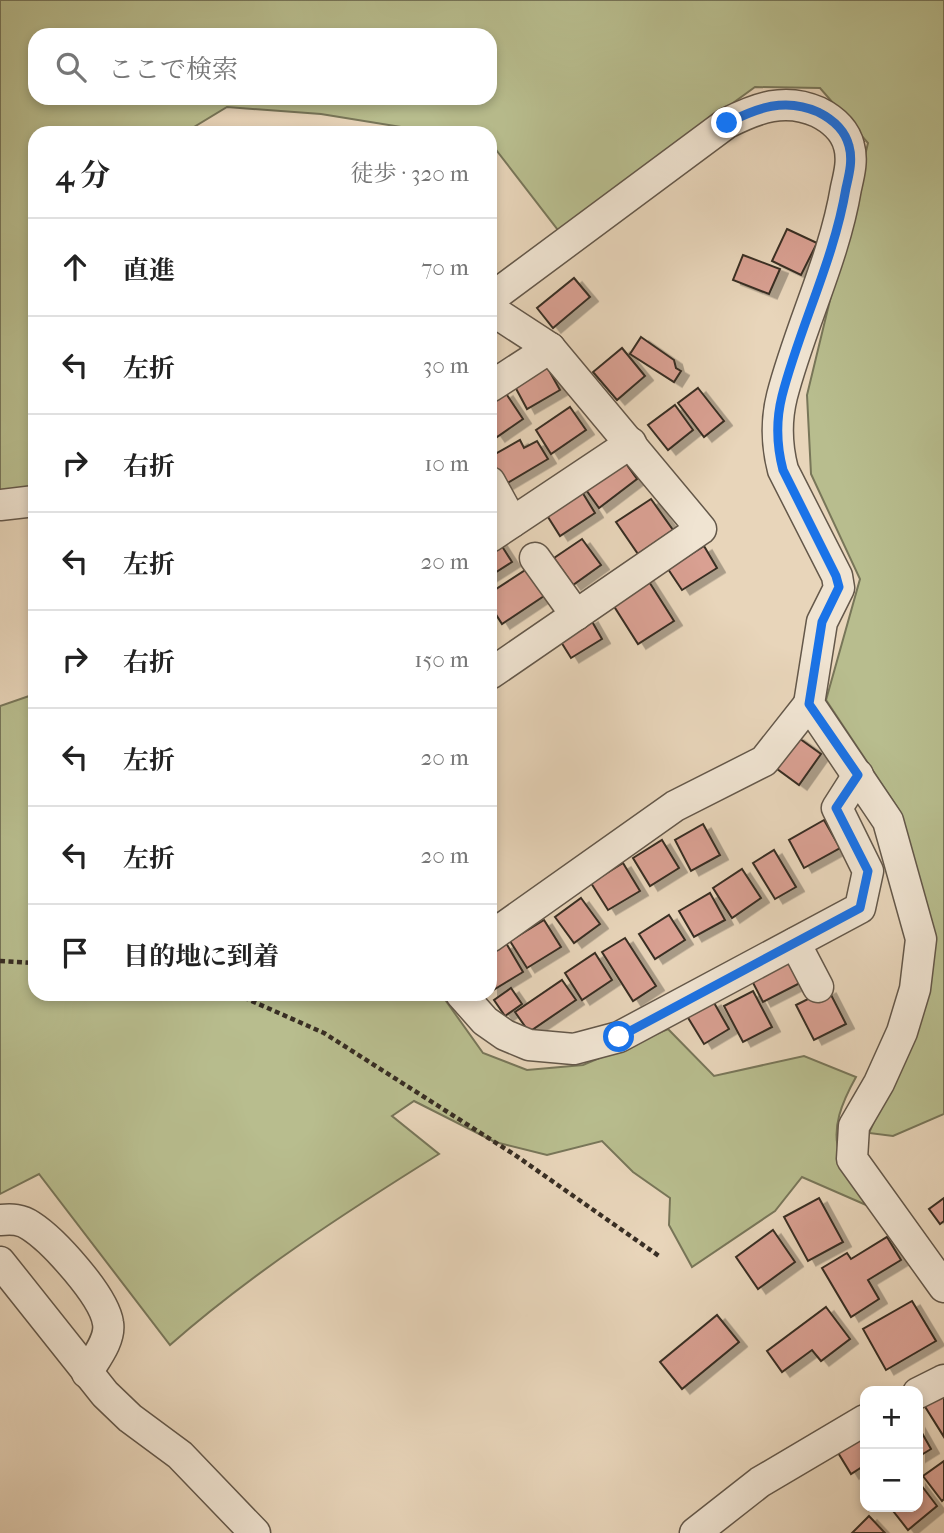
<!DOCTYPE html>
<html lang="ja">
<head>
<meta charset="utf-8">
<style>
  :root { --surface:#fff; --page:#f2f2f2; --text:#222; --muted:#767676; --line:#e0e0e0 }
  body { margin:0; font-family:"IM FELL French Canon","Noto Serif JP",serif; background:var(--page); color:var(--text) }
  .controls { position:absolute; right:21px; bottom:21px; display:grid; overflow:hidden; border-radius:14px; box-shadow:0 4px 10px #0003 }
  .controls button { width:63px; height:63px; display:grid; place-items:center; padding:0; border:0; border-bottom:2px solid var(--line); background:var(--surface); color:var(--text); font:35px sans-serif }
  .stop { position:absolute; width:21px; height:21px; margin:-16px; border:5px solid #1a73e8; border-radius:50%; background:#fff }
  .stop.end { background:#1a73e8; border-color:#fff; box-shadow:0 2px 7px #0008 }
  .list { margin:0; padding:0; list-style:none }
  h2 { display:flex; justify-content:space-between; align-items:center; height:91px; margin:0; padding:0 28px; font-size:30px }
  h2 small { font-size:23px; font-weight:400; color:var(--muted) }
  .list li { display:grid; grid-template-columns:46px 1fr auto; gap:21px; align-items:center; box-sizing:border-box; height:98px; padding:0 28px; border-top:2px solid var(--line) }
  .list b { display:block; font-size:26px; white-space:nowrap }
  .list em { font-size:23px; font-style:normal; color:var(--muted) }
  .icon { flex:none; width:38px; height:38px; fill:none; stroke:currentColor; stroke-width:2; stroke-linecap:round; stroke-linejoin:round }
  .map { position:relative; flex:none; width:944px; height:1533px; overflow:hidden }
  .search { position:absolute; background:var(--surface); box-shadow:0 4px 10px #0003; left:28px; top:28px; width:469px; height:77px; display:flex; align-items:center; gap:18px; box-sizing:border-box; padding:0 24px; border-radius:21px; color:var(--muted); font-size:26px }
  .panel { position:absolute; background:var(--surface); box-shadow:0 4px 10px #0003; left:28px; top:126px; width:469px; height:875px; border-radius:21px }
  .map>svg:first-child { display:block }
  .green { fill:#b8bd8e; stroke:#787659; stroke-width:2; fill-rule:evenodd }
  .building { fill:#d9a092; stroke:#382e24; stroke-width:2; filter:url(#shadow) }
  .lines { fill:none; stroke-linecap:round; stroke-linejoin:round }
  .minor-casing { stroke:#64584a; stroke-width:33 }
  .path { stroke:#382e24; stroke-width:4.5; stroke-dasharray:5 3.5; stroke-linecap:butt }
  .minor { stroke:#f0e4d2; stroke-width:30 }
  .route { stroke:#1a73e8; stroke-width:9 }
</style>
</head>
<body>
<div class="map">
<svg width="944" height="1533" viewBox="0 0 944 1533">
  <defs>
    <filter id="shadow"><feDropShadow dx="8" dy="4.5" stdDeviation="0" flood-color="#0004"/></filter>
  </defs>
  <rect width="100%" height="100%" fill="#e8d5ba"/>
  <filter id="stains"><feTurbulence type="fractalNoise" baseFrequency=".00286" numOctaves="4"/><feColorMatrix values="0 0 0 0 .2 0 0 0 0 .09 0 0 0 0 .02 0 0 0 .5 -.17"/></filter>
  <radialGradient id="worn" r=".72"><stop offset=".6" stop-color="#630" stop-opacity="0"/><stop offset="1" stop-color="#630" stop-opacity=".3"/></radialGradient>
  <g class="green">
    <path d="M0 0H944V1114L893 1136 869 1133 917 1022 932 947 899 810 826 700 860 579 811 474 807 395 868 143 820 88 755 87 558 230 490 142V133H438L321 114 227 107 184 133H35V487L0 493ZM35 35H490V98H35Z"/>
    <path d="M35 694V994H441L483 1053 527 1070 583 1065 668 1029 714 1076 804 1056 856 1077C823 1136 834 1158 873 1208L802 1177 775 1211 692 1267 669 1225 670 1198 633 1172 602 1141 547 1155 495 1142 414 1101 392 1116 439 1154C346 1212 252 1273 170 1345L39 1174 0 1194V706Z"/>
  </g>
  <g class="building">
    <path d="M787 229 817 243 801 275 772 261Z"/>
    <path d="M743 255 780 269 769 294 733 280Z"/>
    <path d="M574 278 590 297 553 328 537 308Z"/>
    <path d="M641 337 674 360 676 368 681 371 674 382 630 354Z"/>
    <path d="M622 348 645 376 617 400 593 372Z"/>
    <path d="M546 365 560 390 527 409 513 383Z"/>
    <path d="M698 388 724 421 704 437 678 403Z"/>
    <path d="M505 392 523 419 497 437 490 427V402Z"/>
    <path d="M675 405 693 430 668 450 648 425Z"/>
    <path d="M570 407 586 430 551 454 536 430Z"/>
    <path d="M520 440 524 448 537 441 548 459 504 485 490 457Z"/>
    <path d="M622 458 637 479 599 508 584 487Z"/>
    <path d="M579 487 595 513 560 536 543 509Z"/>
    <path d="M651 499 673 530 638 554 616 522Z"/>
    <path d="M582 539 601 565 573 585 554 558Z"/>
    <path d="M498 540 512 562 490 576V545Z"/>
    <path d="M704 546 717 568 682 590 668 569Z"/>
    <path d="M530 567 547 594 502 624 490 605V593Z"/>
    <path d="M646 577 674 621 638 644 610 600Z"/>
    <path d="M590 618 602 639 571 658 558 637Z"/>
    <path d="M796 736 821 754 799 785 773 766Z"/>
    <path d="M824 820 840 848 804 868 789 840Z"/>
    <path d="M703 824 720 855 691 871 675 840Z"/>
    <path d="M662 840 679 868 650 886 633 858Z"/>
    <path d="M774 850 796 887 775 899 753 863Z"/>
    <path d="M623 863 640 891 608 910 591 883Z"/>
    <path d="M742 869 761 898 732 918 713 888Z"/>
    <path d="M710 893 725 920 694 937 679 911Z"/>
    <path d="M581 898 600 924 574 943 555 917Z"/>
    <path d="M669 915 685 940 655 959 639 934Z"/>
    <path d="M544 920 561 947 527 968 510 941Z"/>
    <path d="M625 938 656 986 633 1001 602 952Z"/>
    <path d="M506 943 523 972 490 992V952Z"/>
    <path d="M595 953 612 980 582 1000 565 973Z"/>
    <path d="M788 958 800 983 763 1002 750 977Z"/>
    <path d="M562 980 576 1000 529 1032 515 1012Z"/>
    <path d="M511 988 522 1004 505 1016 494 1000Z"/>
    <path d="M828 989 846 1024 814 1040 796 1005Z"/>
    <path d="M753 991 772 1027 743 1042 724 1006Z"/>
    <path d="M713 1001 729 1029 704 1044 687 1016Z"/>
    <path d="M819 1198 843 1242 808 1261 784 1217Z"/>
    <path d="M944 1198V1221L940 1224 929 1209Z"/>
    <path d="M773 1230 795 1262 758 1289 736 1257Z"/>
    <path d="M887 1237 901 1260 868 1280 879 1299 851 1317 822 1268 847 1253 851 1259Z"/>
    <path d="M912 1301 936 1341 886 1370 863 1329Z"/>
    <path d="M826 1307 850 1339 821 1361 812 1350 782 1372 767 1351Z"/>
    <path d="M717 1315 739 1342 682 1389 660 1362Z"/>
    <path d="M944 1393V1437L924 1405Z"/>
    <path d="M918 1426 931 1449 918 1457Z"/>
    <path d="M865 1434V1465L851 1474 837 1451Z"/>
    <path d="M944 1461V1499L942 1501 923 1476Z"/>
    <path d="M918 1481 937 1506 908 1530 890 1507H918Z"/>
    <path d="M869 1516 885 1533H852Z"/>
  </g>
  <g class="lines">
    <defs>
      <g id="minor">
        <path d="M490 299 727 123C757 108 785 97 818 112 832 119 845 130 849 146 853 160 849 175 846 188 834 260 800 326 782 396 776 420 777 447 783 470L837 576 839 588 822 622 809 704 888 821 921 939 915 989 902 1032 879 1083 854 1126 852 1159 944 1287"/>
        <path d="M490 309 550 348 701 529 490 674"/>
        <path d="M490 387 550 348"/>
        <path d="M490 482 512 522"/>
        <path d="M0 505 35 501"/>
        <path d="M490 537 631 443"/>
        <path d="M535 558 576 615"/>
        <path d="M490 937 675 806 764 761 809 704"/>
        <path d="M795 943 818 987"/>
        <path d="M461 994 485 1021 505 1035 529 1045 574 1049 619 1037 860 908 868 871 837 808 858 775"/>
        <path d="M0 1220C12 1219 21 1219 31 1226 54 1241 104 1296 108 1323 111 1340 95 1359 87 1373"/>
        <path d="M0 1262 105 1394 130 1418 180 1455 255 1533"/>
        <path d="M918 1393 944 1380"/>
        <path d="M695 1533 760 1482 865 1420"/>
      </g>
    </defs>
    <use href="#minor" class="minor-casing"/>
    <g class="path">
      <path d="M0 961 35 963"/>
      <path d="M236 994 324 1033 515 1155 659 1256"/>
    </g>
    <use href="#minor" class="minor"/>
  </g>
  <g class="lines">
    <path class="route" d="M619 1037 860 908 868 871 836 808 858 775 809 704 822 622 839 587 836 576 783 470C777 447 776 420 782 396 800 326 834 260 846 188 849 175 853 160 849 146 845 130 832 119 818 112 785 97 757 108 727 123"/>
  </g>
  <rect width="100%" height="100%" filter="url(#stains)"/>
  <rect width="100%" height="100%" fill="url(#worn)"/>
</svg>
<div class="controls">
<button>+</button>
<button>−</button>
</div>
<div class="stop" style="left:619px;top:1037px"></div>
<div class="stop end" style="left:727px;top:123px"></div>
<div class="search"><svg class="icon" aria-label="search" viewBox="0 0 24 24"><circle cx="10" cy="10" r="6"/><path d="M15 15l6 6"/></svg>ここで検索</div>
<section class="panel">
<h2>4 分<small>徒歩 · 320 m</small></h2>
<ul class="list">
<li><svg class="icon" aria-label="ahead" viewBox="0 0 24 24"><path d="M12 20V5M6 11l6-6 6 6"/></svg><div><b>直進</b></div><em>70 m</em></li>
<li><svg class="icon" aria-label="left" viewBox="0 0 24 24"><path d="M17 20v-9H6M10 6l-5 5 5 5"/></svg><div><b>左折</b></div><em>30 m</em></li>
<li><svg class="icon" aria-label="right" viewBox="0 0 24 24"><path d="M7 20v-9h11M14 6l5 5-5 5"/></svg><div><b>右折</b></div><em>10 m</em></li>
<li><svg class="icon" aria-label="left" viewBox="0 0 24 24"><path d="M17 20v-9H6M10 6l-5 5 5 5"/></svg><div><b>左折</b></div><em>20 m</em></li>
<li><svg class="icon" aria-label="right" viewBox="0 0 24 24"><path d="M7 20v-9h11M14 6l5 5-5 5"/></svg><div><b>右折</b></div><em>150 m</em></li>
<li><svg class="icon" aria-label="left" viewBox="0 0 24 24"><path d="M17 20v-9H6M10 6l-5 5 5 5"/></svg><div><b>左折</b></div><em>20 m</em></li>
<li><svg class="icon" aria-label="left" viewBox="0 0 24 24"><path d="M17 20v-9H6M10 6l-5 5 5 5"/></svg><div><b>左折</b></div><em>20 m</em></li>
<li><svg class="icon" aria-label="arrive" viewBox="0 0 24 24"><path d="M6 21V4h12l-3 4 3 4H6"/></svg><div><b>目的地に到着</b></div></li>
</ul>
</section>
</div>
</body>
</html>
